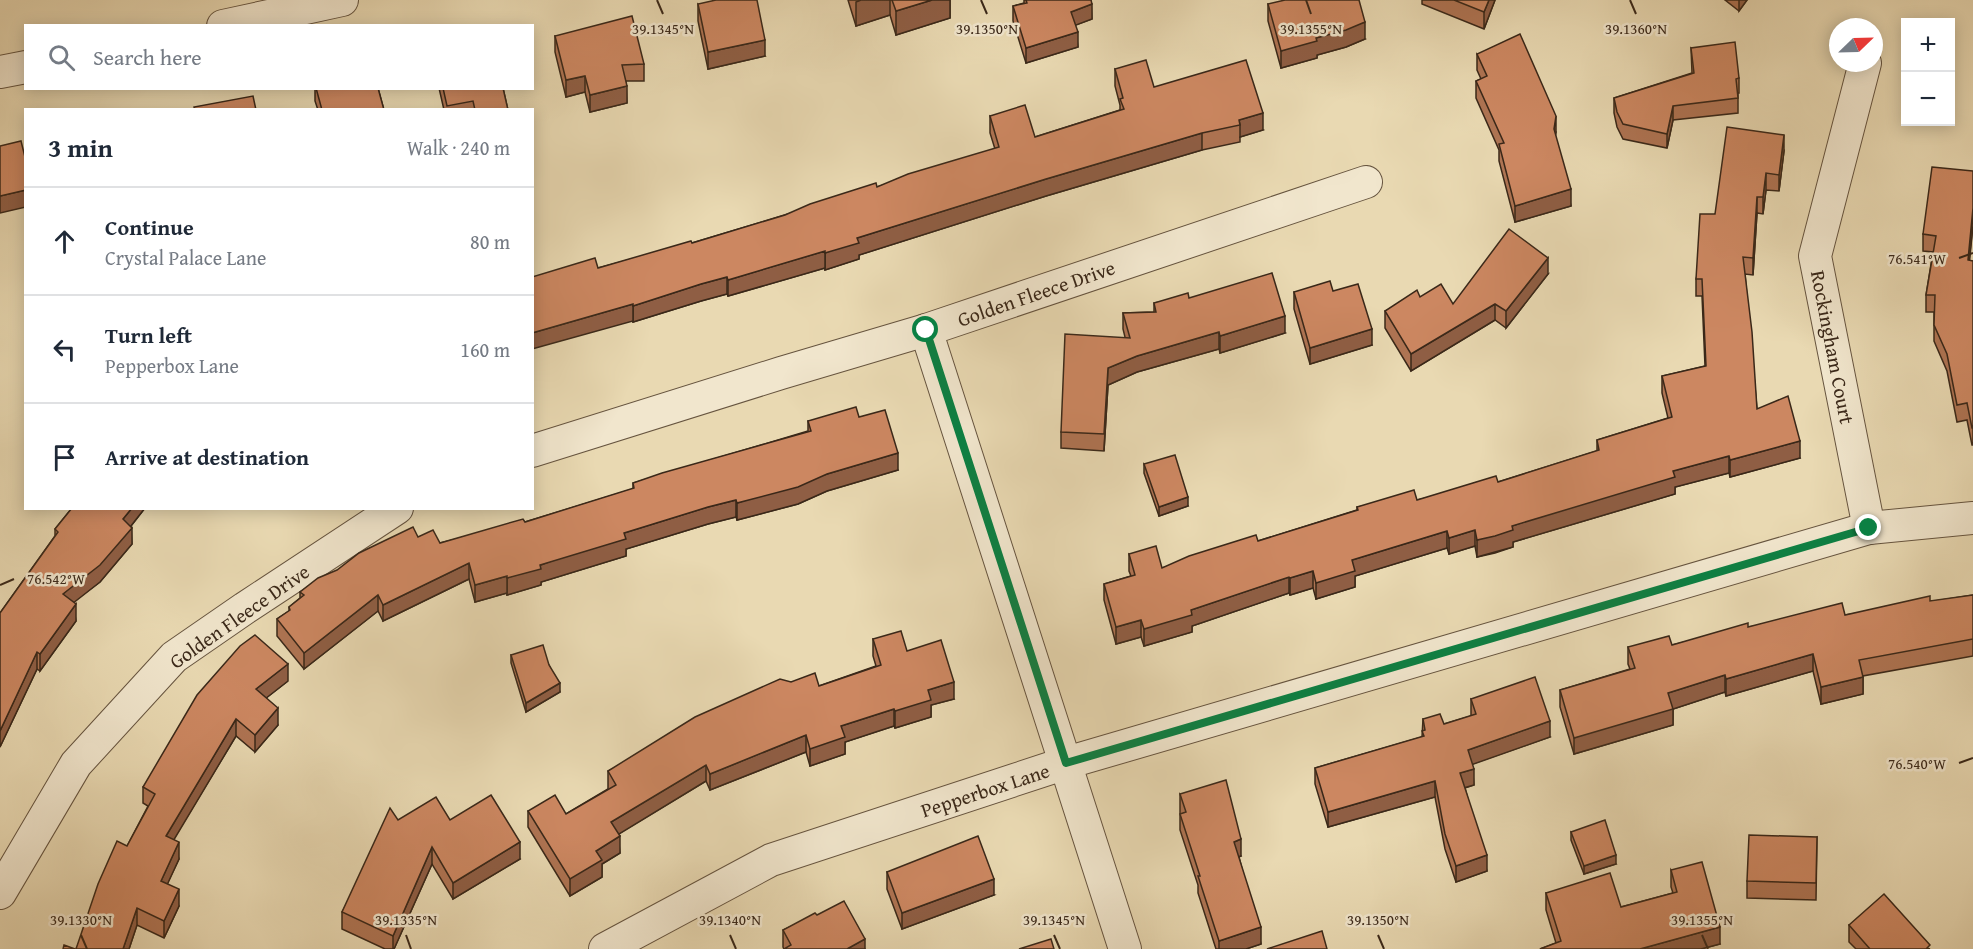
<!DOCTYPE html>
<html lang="en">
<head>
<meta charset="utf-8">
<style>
  :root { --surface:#fff; --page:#f6f6f7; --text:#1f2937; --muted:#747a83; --line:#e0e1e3 }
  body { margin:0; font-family:"Gentium Book Plus",serif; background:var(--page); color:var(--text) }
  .controls { position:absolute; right:18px; top:18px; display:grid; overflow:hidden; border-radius:0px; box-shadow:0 3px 15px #0003 }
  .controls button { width:54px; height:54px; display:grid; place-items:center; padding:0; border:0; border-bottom:2px solid var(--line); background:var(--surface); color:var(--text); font:30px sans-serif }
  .compass { position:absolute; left:1829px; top:18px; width:54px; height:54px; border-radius:50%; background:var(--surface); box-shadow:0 3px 15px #0003; rotate:67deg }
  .stop { position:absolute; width:18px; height:18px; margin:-14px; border:4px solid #0b8043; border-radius:50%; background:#fff }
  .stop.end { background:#0b8043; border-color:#fff; box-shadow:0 2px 6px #0008 }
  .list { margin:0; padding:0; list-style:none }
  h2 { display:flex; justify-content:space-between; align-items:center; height:78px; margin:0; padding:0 24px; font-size:26px }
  h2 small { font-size:20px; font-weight:400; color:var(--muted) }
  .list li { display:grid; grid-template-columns:39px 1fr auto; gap:18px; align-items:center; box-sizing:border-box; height:108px; padding:0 24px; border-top:2px solid var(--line) }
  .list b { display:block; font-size:22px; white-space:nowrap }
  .list p { margin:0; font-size:20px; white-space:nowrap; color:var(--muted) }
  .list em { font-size:20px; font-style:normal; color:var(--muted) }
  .icon { flex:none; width:33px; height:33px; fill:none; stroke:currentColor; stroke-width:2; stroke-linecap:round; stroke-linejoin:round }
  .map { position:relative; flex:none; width:1973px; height:949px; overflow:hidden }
  .search { position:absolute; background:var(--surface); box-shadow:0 3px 15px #0003; left:24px; top:24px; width:510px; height:66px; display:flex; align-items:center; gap:15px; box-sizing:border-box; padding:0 21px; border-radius:0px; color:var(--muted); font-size:22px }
  .panel { position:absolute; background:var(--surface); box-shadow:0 3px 15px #0003; left:24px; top:108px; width:510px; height:402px; border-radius:0px }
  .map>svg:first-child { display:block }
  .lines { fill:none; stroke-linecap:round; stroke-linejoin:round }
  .minor-casing { stroke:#66543f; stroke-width:34 }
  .minor { stroke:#f1e6cd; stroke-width:32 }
  .wall { fill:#af7453; stroke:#3a2819; stroke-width:1.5 }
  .shaded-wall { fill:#8f5e44; stroke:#3a2819; stroke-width:1.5 }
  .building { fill:#cc8761; stroke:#3a2819; stroke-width:1.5 }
  .route { stroke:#0b8043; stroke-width:8 }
  .ticks { fill:none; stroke:#3a2819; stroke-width:2 }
  .labels { text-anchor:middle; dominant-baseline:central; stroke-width:5; stroke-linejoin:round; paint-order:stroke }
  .street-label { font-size:20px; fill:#3a2819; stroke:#f1e6cd }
  .ticks-label { font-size:15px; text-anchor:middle; fill:#3a2819; stroke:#f1e6cd; stroke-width:5; stroke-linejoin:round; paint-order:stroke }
</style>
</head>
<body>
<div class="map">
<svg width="1973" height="949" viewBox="0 0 1973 949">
  <rect width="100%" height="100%" fill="#e9d9b2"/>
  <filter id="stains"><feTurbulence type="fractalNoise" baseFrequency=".00333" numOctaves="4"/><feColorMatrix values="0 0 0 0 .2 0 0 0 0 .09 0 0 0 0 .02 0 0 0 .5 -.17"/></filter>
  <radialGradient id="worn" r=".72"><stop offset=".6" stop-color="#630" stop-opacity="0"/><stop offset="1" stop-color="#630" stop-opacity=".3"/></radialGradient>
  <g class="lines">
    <defs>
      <g id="minor">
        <path d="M223 26 342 0"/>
        <path d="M1865 63 1815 256 1869 528"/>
        <path d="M0 72 26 67"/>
        <path d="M926 330 1125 949"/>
        <path d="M532 451 781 373 926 330 1366 182"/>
        <path d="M0 893 76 764 174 657 245 608 397 508"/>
        <path d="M605 949 771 860 1066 763 1869 528 1973 518"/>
      </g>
    </defs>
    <use href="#minor" class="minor-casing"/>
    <use href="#minor" class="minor"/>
  </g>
  <g class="wall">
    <path d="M848 0H950V18L896 35 890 15 856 26Z"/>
    <path d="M1024 0H1091L1092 19 1075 25 1078 47 1026 63 1013 21V6L1024 3Z"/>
    <path d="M1422 0H1495L1484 29 1422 4Z"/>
    <path d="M1725 0H1747L1739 11Z"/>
    <path d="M698 4 765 56 708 69 698 21Z"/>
    <path d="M1268 4 1365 39 1346 47 1317 55V58L1281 68 1268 21Z"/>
    <path d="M555 36 644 64V81H626L627 103 590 112 585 92 566 97 555 52Z"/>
    <path d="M1691 48 1739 78V93H1738V113L1673 120 1667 148 1623 139 1617 127 1614 113V98L1692 73Z"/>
    <path d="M1477 54 1556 132 1555 136 1571 206 1515 222 1499 161V150L1476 98V81L1481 79 1477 70Z"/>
    <path d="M1115 69 1154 87 1263 130 1240 137V142L1202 150 1046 196 859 255V259L825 270V268L728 296 727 294 701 301 633 322 598 268 692 243 877 187 995 149 990 133V116L1035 137 1120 110V105L1115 86Z"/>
    <path d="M315 88H378L384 110H318L315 101Z"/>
    <path d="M439 88H503L508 110H444Z"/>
    <path d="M1784 151 1779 191 1766 190 1763 214 1757 213 1753 275 1745 274 1757 409 1800 458 1730 477 1729 473 1675 487V494L1513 542V547L1495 553 1477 557 1475 546 1449 554 1447 548 1355 576V587L1316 599 1313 588 1290 595 1289 593 1192 626V632L1144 646 1141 637 1116 644 1104 600V584L1131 576 1129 571V554L1162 568 1258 541 1357 510V507L1417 500 1498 482 1597 451V440L1668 418 1662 393V376L1705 366 1702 296H1696V279L1715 214Z"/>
    <path d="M1973 225 1969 261H1973V445H1972L1967 420 1957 422 1947 371 1934 341V312H1926V295L1933 252 1923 251V234Z"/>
    <path d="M1548 274 1506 328 1495 320 1411 371 1385 328V311L1420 297 1453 304Z"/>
    <path d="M1333 291 1372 345 1310 364 1294 309V292Z"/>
    <path d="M1189 298 1285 333 1220 353 1219 349 1137 372 1108 385 1104 451 1061 448V432L1125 337 1123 329V313L1154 312V303Z"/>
    <path d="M859 417 898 470 827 491 798 504 737 520 736 517 708 524 626 549V556L541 582V585L507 595V593L475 602 469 579 383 621 378 611 304 669 277 636V619L289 611V607L300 598V592L418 537 440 543 525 522 633 489V483L808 431V421Z"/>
    <path d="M1144 464 1188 506 1159 516 1144 473Z"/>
    <path d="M72 508H145L131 526 132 544 100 582 73 602 76 621 40 671 37 669 0 747V613L55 536V529Z"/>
    <path d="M1973 595V656L1863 676V694L1821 704 1813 671 1726 696 1725 692 1673 709V725L1574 754 1560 707V690L1630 669 1628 664V647L1672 645 1748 627 1845 615Z"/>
    <path d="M873 639 907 651 954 699 931 705V717L895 728 894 726 845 742V754L810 766 806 752 710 790 706 781 618 834 620 853 602 864V877L570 896 528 827V811L566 814 608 789V771L791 682 819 686 876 666 873 656Z"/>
    <path d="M511 655 549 665 560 692 526 712 511 663Z"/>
    <path d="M288 681 266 698 278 725 255 752 236 736 173 840 179 859 167 884 179 906 164 938 137 925 129 949H76L127 846 148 806 143 803V787Z"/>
    <path d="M1471 699 1550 737 1472 764 1474 785 1465 788 1487 871 1456 882 1445 849 1435 797 1328 827 1315 784V768L1422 737 1423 719 1444 724 1471 716Z"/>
    <path d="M1180 794 1241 856 1239 857 1261 944 1246 949H1216L1198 893V885L1180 830Z"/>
    <path d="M398 820H450L520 859 453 899 432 864 394 949H385L342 929V912Z"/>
    <path d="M1571 832 1616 864 1584 874 1571 840Z"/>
    <path d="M1817 837 1816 900 1747 898V881Z"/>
    <path d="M1671 870 1720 944 1701 949H1540L1556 943 1546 910V893L1621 907 1673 893 1671 887Z"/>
    <path d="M887 872 994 895 902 929 887 889Z"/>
    <path d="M817 915 865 949H784L783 947V930Z"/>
    <path d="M1849 925 1930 949H1856L1849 942Z"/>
  </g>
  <g class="shaded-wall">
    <path d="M861 0H890V15L856 26V2Z"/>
    <path d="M932 0H950V18L896 35V11Z"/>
    <path d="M1489 0H1495L1484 29V12Z"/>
    <path d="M1739 0H1747L1739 11Z"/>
    <path d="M1092 4V19L1071 27V12Z"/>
    <path d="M1365 22V39L1346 47 1317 55V58L1281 68V51L1316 38Z"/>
    <path d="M1078 32V47L1026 63V48Z"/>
    <path d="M765 40V56L708 69V52Z"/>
    <path d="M585 76V92L566 97V80Z"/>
    <path d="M627 86V103L590 112V95Z"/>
    <path d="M1673 106V120L1667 148V134Z"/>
    <path d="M1263 113V130L1240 137V125L1239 120Z"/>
    <path d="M1556 116V132L1554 146V129Z"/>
    <path d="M1202 133V150L1046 196 859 255V259L825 270V253L857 238 1046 179Z"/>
    <path d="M1784 135V151L1779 191V175Z"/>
    <path d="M1766 173V190L1763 214V197Z"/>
    <path d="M1571 189V206L1515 222V206Z"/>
    <path d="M26 190V207L0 213V196Z"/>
    <path d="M1757 197V213L1753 275V258Z"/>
    <path d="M1973 208V225L1968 277V260Z"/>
    <path d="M825 251V268L728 296V280Z"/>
    <path d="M1548 258V274L1506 328V311Z"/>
    <path d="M727 277V294L701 301 633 322V306L701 284Z"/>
    <path d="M633 304V321L532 349V333Z"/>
    <path d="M1495 304V320L1411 371V354Z"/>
    <path d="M1285 316V333L1220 353V336Z"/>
    <path d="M1372 329V345L1310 364V348Z"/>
    <path d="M1219 332V349L1137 372 1108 385 1104 451 1108 368 1137 356Z"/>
    <path d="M1800 441V458L1730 477V460Z"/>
    <path d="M898 453V470L827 491 798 504 737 520V503L827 474Z"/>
    <path d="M1729 456V473L1675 487V494L1513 542V547L1477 557V540L1512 526 1673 471Z"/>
    <path d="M1188 497V506L1159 516V507Z"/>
    <path d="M736 500V517L708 524 626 549V556L541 582V585L507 595V578L624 533 708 507Z"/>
    <path d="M132 508H145L123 536V519Z"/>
    <path d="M132 528V544L100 582 63 611V594Z"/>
    <path d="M1475 530V546L1449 554V538Z"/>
    <path d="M1447 531V548L1355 576V587L1316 599V583L1352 560Z"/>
    <path d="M469 563V579L383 621V605Z"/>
    <path d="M1313 571V588L1290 595V578Z"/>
    <path d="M507 576V593L475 602V585Z"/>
    <path d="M1289 577V593L1192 626V632L1144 646V629L1191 610Z"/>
    <path d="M378 595V611L304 669V653Z"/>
    <path d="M76 604V621L40 671V654Z"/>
    <path d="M1141 620V637L1116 644V627Z"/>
    <path d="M37 652V669L0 747V731Z"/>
    <path d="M1813 654V671L1726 696V679Z"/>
    <path d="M288 664V681L256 706V689Z"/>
    <path d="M1725 675V692L1673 709V725L1574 754V738L1668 693Z"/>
    <path d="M1863 677V694L1821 704V687Z"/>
    <path d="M954 682V699L931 705V717L895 728V711L928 690Z"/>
    <path d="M560 683V692L526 712V703Z"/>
    <path d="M278 708V725L255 752V735Z"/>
    <path d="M894 709V726L845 742V754L810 766V749L841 726Z"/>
    <path d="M236 719V736L166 853V836Z"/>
    <path d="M1550 721V737L1468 766V750Z"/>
    <path d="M806 735V752L710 790V774Z"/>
    <path d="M706 765V781L611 839V822Z"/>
    <path d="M1474 769V785L1460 789V773Z"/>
    <path d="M1435 781V797L1328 827V812Z"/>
    <path d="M620 836V853L602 864V877L570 896V879L596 851Z"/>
    <path d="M1241 839V856L1234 858V842Z"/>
    <path d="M179 842V859L161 898V881Z"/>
    <path d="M520 842V859L453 899V883Z"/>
    <path d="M432 847V864L394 949H393V936Z"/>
    <path d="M1487 855V871L1456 882V866Z"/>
    <path d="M1616 855V864L1584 874V866Z"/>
    <path d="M994 879V895L902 929V913Z"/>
    <path d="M179 889V906L164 938V921Z"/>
    <path d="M137 908V925L129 949H123Z"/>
    <path d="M1261 927V944L1246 949H1219V941Z"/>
    <path d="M1720 927V944L1701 949H1640Z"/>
    <path d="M865 939V949H847Z"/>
  </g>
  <g class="building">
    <path d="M716 0H757L765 40 708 52 698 4Z"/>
    <path d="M892 0H932L896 11Z"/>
    <path d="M1026 0H1091L1092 4 1071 12 1078 32 1026 48 1013 6 1027 3Z"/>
    <path d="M1285 0H1359L1365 22 1346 30 1316 38 1317 41 1281 51 1268 4Z"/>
    <path d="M1454 0H1489L1484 12Z"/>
    <path d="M632 16 644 64 622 65 627 86 590 95 585 76 566 80 555 36Z"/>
    <path d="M1520 34 1556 116 1554 129 1571 189 1515 206 1499 144 1504 143 1476 81 1487 76 1477 54Z"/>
    <path d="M1735 42 1739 78 1736 79 1738 98 1673 106 1667 134 1623 124 1617 112 1614 98 1694 73 1691 48Z"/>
    <path d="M1146 60 1154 87 1246 60 1263 113 1239 120 1240 125 1202 133 1046 179 857 238 859 243 825 253V251L728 280 727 277 701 284 633 306V304L532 333V277L595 258 598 268 691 241 692 243 785 215 810 204 876 183 877 187 908 174 999 147 990 116 1025 105 1035 137 1124 109 1120 99 1123 98 1115 69Z"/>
    <path d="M316 88H378L384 110H322Z"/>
    <path d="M443 88H503L508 110H475L473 101 447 106Z"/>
    <path d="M253 96 256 110H195L194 107Z"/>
    <path d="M1727 127 1784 135 1779 175 1766 173 1763 197H1757L1753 258 1743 257 1752 332 1757 409 1788 396 1800 441 1730 460 1729 456 1673 471 1675 477 1512 526 1513 530 1495 536 1477 540 1475 530 1449 538 1447 531 1352 560 1355 571 1316 583 1313 571 1290 578 1289 577 1191 610 1192 615 1144 629 1141 620 1116 627 1104 584 1135 575 1129 554 1156 546 1162 568 1189 556 1256 535 1258 541 1358 510 1357 507 1414 490 1417 500 1496 476 1498 482 1599 450 1597 440 1672 417 1662 376 1706 366 1702 279H1696L1700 214H1715Z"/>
    <path d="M21 141 26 161V190L0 196V146Z"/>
    <path d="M1932 167 1973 171V208L1968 260 1973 261V428H1972L1967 403 1957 405 1947 354 1934 325 1935 295H1926L1936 236 1923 234Z"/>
    <path d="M1509 229 1548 258 1506 311 1495 304 1411 354 1385 311 1417 290 1420 297 1441 284 1453 304Z"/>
    <path d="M1272 273 1285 316 1220 336 1219 332 1137 356 1108 368 1104 434 1061 432 1065 334 1130 338 1123 313 1156 312 1154 303 1188 293 1189 298Z"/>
    <path d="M1330 281 1333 291 1358 284 1372 329 1310 348 1294 292Z"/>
    <path d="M856 407 859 417 885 410 898 453 827 474 798 487 737 503 736 500 708 507 624 533 626 539 540 565 541 569 507 578V576L475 585 469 563 383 605 378 595 304 653 277 619 290 610 289 607 304 595 300 592 318 578 337 570 359 553 413 527 418 537 433 530 440 543 523 519 525 522 634 488 633 483 662 473 811 431 808 421Z"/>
    <path d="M1175 455 1188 497 1159 507 1144 464Z"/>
    <path d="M72 508H132L123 519 132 528 100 565 63 594 76 604 40 654 37 652 0 731V613L58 532 55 529Z"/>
    <path d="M1973 595V639L1859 660 1863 677 1821 687 1813 654 1726 679 1725 675 1668 693 1673 709 1574 738 1560 690 1635 668 1628 647 1669 636 1672 645 1748 623V627L1830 606 1842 603 1845 615 1930 596V601Z"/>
    <path d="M901 631 907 651 941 640 954 682 928 690 931 700 895 711 894 709 841 726 845 737 810 749 806 735 710 774 706 765 611 822 620 836 596 851 602 860 570 879 528 811 555 795 566 814 616 785 608 771 695 717 780 679 791 682 815 673 819 686 881 665 873 639Z"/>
    <path d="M255 635 288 664 256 689 278 708 255 735 236 719 166 836 179 842 161 881 179 889 164 921 137 908 123 949H76L98 884 117 841 127 846 155 794 143 787 197 695 240 646Z"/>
    <path d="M543 645 549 665 560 683 526 703 511 655Z"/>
    <path d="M1535 677 1550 721 1468 750 1474 769 1460 773 1487 855 1456 866 1445 834 1435 781 1328 812 1315 768 1424 736 1422 731 1425 730 1423 719 1440 714 1444 724 1476 714 1471 699Z"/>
    <path d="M1226 780 1241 839 1234 842 1261 927 1219 941 1198 876H1200L1180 814 1186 812 1180 794Z"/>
    <path d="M491 795 520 842 453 883 432 847 393 936 342 912 390 808 398 820 436 797 450 820Z"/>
    <path d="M1605 820 1616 855 1584 866 1571 832Z"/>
    <path d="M1749 835 1817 837 1816 883 1747 881Z"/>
    <path d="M978 836 994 879 902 913 887 872Z"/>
    <path d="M1702 862 1720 927 1640 949H1540L1561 941 1546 893 1610 873 1621 907 1677 892 1671 870Z"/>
    <path d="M1884 894 1930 945 1926 949H1870L1849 925Z"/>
    <path d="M844 901 865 939 847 949H784L791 945 783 930 815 913 817 915Z"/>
    <path d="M1322 931 1327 949H1267Z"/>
    <path d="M1051 939 1054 949H1019Z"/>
    <path d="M64 945 75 949H63Z"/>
  </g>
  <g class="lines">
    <path class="route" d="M926 330 1066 763 1869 528"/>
  </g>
  <path class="ticks" d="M657 0 663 14M981 0 987 14M1306 0 1311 14M1630 0 1636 14M1959 258 1973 253M0 585 14 579M1959 763 1973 758M81 935 87 949M406 935 411 949M730 935 736 949M1054 935 1060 949M1378 935 1384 949M1702 935 1708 949"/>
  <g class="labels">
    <g class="street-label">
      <text transform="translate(1036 293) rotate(-19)">Golden Fleece Drive</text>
      <text transform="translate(1833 347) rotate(79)">Rockingham Court</text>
      <text transform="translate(239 616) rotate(-35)">Golden Fleece Drive</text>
      <text transform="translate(985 790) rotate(-18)">Pepperbox Lane</text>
    </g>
  </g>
  <g class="ticks-label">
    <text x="663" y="34">39.1345°N</text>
    <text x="987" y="34">39.1350°N</text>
    <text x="1311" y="34">39.1355°N</text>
    <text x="1636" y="34">39.1360°N</text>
    <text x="1917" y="264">76.541°W</text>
    <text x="56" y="584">76.542°W</text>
    <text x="1917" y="769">76.540°W</text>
    <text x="81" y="925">39.1330°N</text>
    <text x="406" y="925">39.1335°N</text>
    <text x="730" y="925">39.1340°N</text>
    <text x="1054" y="925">39.1345°N</text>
    <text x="1378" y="925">39.1350°N</text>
    <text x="1702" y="925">39.1355°N</text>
  </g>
  <rect width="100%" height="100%" filter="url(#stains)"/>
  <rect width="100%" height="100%" fill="url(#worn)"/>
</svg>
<div class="controls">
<button>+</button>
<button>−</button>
</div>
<svg class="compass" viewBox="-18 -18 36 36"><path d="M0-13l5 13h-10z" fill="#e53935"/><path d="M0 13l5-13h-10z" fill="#747a83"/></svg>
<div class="stop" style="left:926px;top:330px"></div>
<div class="stop end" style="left:1869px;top:528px"></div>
<div class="search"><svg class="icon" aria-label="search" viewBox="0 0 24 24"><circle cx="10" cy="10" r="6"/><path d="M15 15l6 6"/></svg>Search here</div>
<section class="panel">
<h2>3 min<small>Walk · 240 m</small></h2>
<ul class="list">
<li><svg class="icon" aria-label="ahead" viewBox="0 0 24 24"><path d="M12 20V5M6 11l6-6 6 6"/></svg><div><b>Continue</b><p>Crystal Palace Lane</p></div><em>80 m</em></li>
<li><svg class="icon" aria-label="left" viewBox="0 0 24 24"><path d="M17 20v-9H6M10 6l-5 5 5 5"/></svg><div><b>Turn left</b><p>Pepperbox Lane</p></div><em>160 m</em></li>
<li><svg class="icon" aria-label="arrive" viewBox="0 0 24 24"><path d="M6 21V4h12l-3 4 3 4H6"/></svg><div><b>Arrive at destination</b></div></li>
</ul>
</section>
</div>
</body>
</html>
